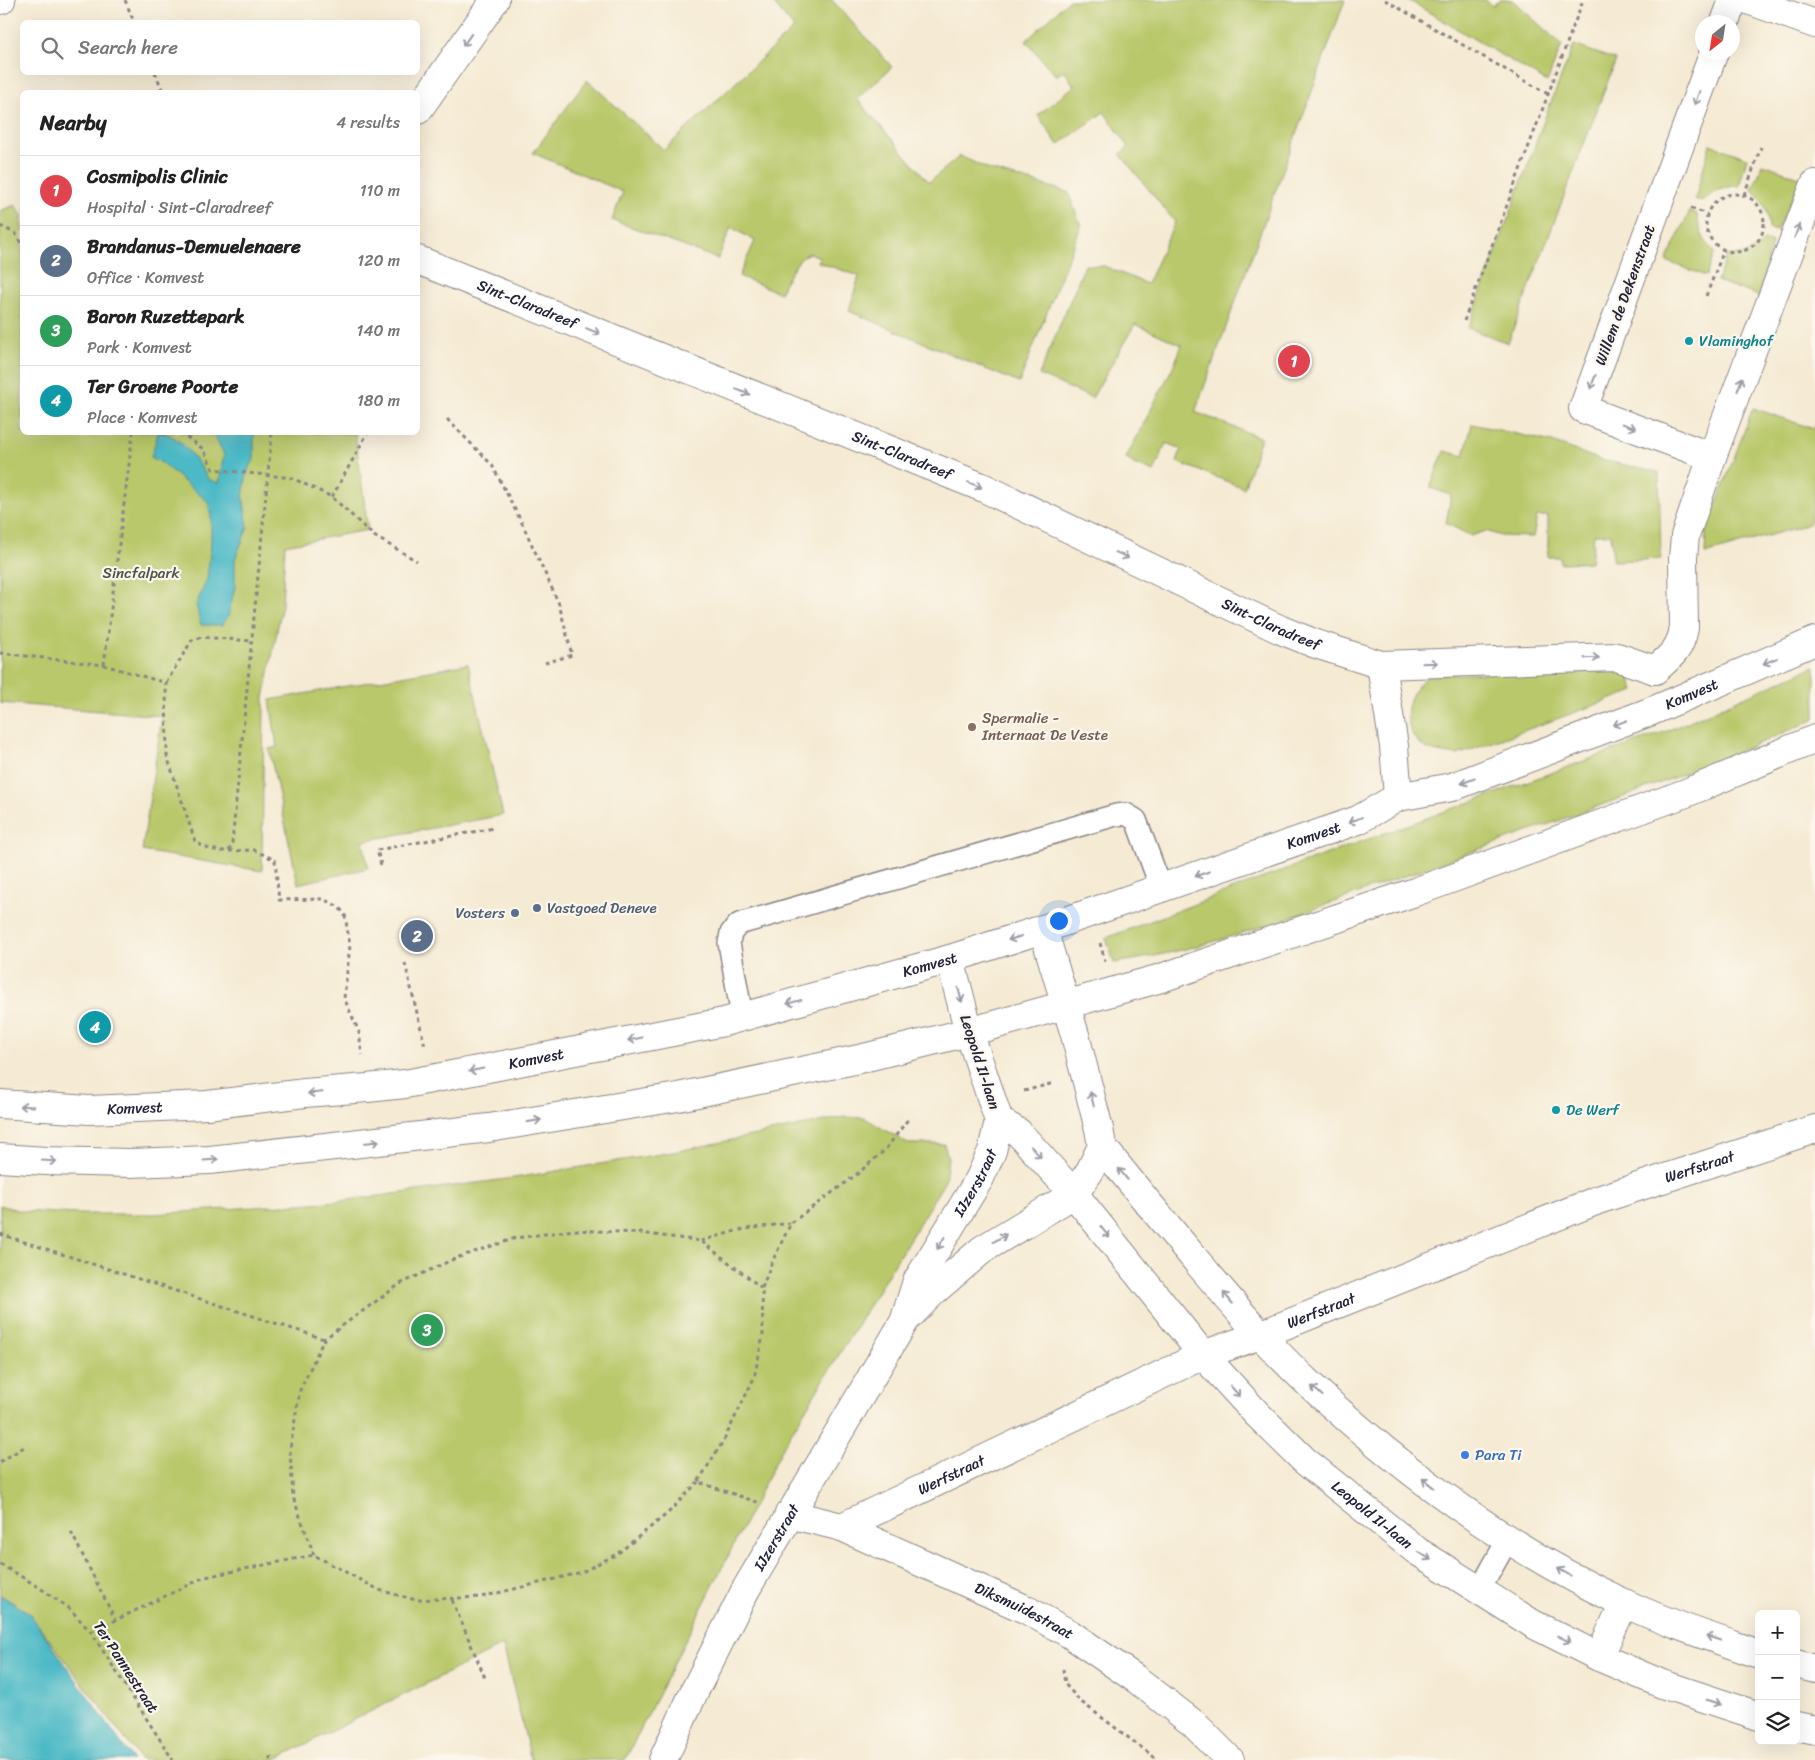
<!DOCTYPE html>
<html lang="en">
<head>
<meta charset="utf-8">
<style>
  :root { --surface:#fff; --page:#f6f6f6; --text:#222; --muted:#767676; --line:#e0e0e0; --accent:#db2777 }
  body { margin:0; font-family:Sriracha,sans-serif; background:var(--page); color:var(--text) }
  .controls { position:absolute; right:15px; bottom:15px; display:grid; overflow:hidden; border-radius:8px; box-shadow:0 5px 20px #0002 }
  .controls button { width:45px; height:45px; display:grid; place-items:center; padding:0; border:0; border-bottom:1px solid var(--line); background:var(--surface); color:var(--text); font:25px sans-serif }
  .compass { position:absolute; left:1695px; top:15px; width:45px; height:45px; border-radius:50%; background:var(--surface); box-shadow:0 5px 20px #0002; rotate:210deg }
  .you { position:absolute; left:1058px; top:920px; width:18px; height:18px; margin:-12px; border:4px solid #fff; border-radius:50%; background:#1a73e8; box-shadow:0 0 0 8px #1a73e833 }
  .badge { display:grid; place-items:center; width:32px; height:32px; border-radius:50%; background:var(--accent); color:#fff; font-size:16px; font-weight:700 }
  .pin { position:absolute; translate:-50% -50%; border:2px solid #fff; box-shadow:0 1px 5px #0006 }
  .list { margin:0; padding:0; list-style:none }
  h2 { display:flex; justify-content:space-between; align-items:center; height:65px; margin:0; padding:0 20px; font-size:21px }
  h2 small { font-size:16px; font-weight:400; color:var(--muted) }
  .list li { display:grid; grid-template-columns:32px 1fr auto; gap:15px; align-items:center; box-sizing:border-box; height:70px; padding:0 20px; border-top:1px solid var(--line) }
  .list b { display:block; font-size:19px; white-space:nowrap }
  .list p { margin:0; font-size:16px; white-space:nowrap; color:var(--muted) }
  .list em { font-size:16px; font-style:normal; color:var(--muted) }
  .icon { flex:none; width:28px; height:28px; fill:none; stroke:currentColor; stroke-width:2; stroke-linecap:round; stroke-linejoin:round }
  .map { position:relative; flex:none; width:1815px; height:1760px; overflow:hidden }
  .search { position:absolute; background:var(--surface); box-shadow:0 5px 20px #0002; left:20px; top:20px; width:400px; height:55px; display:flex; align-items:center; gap:12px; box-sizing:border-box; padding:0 18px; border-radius:8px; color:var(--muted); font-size:19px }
  .panel { position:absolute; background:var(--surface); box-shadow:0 5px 20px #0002; left:20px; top:90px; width:400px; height:345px; border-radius:8px }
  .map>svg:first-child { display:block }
  .green { fill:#b9c86a; stroke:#6e7552 }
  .water { fill:#4cb9c6; stroke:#376e80 }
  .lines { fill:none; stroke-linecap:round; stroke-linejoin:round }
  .service-casing { stroke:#8c8687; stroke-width:24 }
  .minor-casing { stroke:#8c8687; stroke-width:30 }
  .tertiary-casing { stroke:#8c8687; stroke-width:30 }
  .secondary-casing { stroke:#8c8687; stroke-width:30 }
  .path { stroke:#8c8687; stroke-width:3; stroke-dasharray:4 4; stroke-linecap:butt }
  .service { stroke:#fff; stroke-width:21 }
  .minor { stroke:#fff; stroke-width:28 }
  .tertiary { stroke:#fff; stroke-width:28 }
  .secondary { stroke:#fff; stroke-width:28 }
  .oneway { stroke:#9c9ca7 }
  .culture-dot { fill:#0f9aa8; stroke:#fbf7ec; stroke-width:2 }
  .education-dot { fill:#8d6e63; stroke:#fbf7ec; stroke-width:2 }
  .service-dot { fill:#5c6f8a; stroke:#fbf7ec; stroke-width:2 }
  .shop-dot { fill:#3f7fe0; stroke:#fbf7ec; stroke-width:2 }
  .labels { text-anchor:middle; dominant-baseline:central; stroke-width:4.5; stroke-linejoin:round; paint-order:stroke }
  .street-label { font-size:15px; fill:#22223b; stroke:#fbf7ec }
  .culture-label { font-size:15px; fill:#0d838f; stroke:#fbf7ec; text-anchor:start }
  .park-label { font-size:15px; fill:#4f5449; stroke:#fbf7ec }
  .education-label { font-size:15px; fill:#785e54; stroke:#fbf7ec; text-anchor:start }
  .service-label { font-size:15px; fill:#4e5e75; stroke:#fbf7ec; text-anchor:start }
  .shop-label { font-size:15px; fill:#366cbe; stroke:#fbf7ec; text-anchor:start }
</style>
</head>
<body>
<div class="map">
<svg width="1815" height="1760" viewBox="0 0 1815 1760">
  <rect width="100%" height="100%" fill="#fbf7ec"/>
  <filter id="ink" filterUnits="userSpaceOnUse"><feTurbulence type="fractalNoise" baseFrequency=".02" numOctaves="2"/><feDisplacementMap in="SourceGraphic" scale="10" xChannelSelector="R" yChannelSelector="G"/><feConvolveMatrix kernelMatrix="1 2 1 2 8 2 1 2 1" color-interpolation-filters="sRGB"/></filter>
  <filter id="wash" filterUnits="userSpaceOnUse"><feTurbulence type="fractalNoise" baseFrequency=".0096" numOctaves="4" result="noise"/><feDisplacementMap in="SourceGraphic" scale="20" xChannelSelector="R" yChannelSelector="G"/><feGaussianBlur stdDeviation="1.12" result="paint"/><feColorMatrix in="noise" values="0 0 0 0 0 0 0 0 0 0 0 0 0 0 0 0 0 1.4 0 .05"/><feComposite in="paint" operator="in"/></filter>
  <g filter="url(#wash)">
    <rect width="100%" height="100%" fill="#f5ead3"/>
    <g class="green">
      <path d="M771 0H832L892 67 857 99 929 182 960 156 990 170 1068 192 1081 226 1019 383 849 311 859 276 818 262 820 257 809 253C796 259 786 280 780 293L739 276 755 241 731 227 718 259 612 220 623 192 533 153 587 80 664 150 794 28Z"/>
      <path d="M1069 0H1345L1195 412 1261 438 1244 488 1177 462 1181 449 1166 443 1154 472 1134 464 1126 458 1174 365 1182 345 1135 324 1092 398 1039 375 1085 265 1104 266 1147 284 1175 222 1120 154 1129 147 1104 112 1058 145 1038 115 1074 86 1064 70 1056 76 1026 41Z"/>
      <path d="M1408 0H1486L1492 6 1500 0H1512L1562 45 1547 82Z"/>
      <path d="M1574 45 1616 60 1508 343 1468 328 1549 107Z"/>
      <path d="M1710 144 1747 158 1739 186C1723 186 1713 192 1702 202L1695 199Z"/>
      <path d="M1763 164 1802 178 1776 231 1769 229C1769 213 1764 201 1752 190Z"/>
      <path d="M15 205 22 215V432L355 433 368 530 285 545 282 605 264 698 262 871 142 851 162 716 0 703V211Z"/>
      <path d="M1690 211 1697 214C1699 230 1703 241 1715 252L1706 276 1666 261Z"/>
      <path d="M1765 240 1772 243 1759 296 1717 281 1727 255C1744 256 1754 252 1765 240Z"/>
      <path d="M1753 408 1814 429 1815 425V496L1809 524 1705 554 1706 531Z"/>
      <path d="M1472 424 1552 442 1601 460 1659 472 1661 559 1613 561 1611 534H1594L1591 562 1560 563V557H1548V516H1537L1533 537 1501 536 1486 531 1471 536 1446 523 1451 495 1430 488 1444 451 1464 456Z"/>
      <path d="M468 664 503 815 363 841 368 868 298 884 269 749 277 747 270 700Z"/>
      <path d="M1815 666V719C1688 776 1555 822 1424 869 1323 905 1221 948 1114 963L1106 938 1305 862 1667 731Z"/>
      <path d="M1627 669 1634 691 1457 755C1445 753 1430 753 1420 744 1399 724 1406 689 1430 675Z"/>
      <path d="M844 1117 865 1118 908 1144H944L948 1158 945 1181 784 1445 625 1760H531L503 1645 274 1760H141L29 1613 0 1595V1205L21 1211 77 1214H154L341 1201 514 1178 673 1152Z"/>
    </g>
    <g class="water">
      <path d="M158 433C180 432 199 464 209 480L219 483 224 454 213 433H254V460L247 472 243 497 248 527 235 559V587L228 617 222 625H201L196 605 207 579 211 544V516L208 502 162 463 151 457Z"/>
      <path d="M0 1595 29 1613 133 1760H0Z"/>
    </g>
  </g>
  <g filter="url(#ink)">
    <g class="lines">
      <defs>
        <g id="service">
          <path d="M742 1016 729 943 731 933 739 924 1116 815 1126 814 1136 820 1161 888"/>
          <path d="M1479 1591 1508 1539"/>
        </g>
        <g id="minor">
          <path d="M0 0H1"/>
          <path d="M1748 0 1815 24"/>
          <path d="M1725 22 1733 0"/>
          <path d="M1714 52 1583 409 1712 457 1815 184"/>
          <path d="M418 110 495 0"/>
          <path id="s1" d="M418 260 984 488 1281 630 1316 644 1381 665 1617 657 1655 670"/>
          <path d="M1381 665 1394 746 1398 797"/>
          <path d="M1655 670C1671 656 1680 650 1684 628L1683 558 1685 536 1712 457"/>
          <path id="s2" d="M789 1514 842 1527 1025 1609 1070 1634 1136 1679 1194 1724 1230 1760"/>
          <path id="s3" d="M842 1527 1203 1355 1260 1335 1598 1200 1815 1129"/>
        </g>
        <g id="tertiary">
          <path id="s4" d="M999 1121 1018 1132 1074 1194 1203 1355 1257 1414 1305 1461 1417 1551 1533 1624 1599 1657 1662 1684 1759 1716"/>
          <path d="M1102 1146C1133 1186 1167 1225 1199 1264 1234 1305 1268 1346 1308 1383 1401 1470 1508 1549 1624 1603 1667 1623 1713 1638 1759 1654"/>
          <path d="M1599 1657 1624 1603"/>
          <path d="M1796 1664 1815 1669"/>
          <path d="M1796 1726 1815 1730"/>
        </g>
        <g id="secondary">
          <path id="s5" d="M0 1104 89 1110 207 1105 305 1093 367 1088 405 1084 478 1070 724 1022 950 959 1043 929 1358 820 1398 797 1452 787 1652 711 1815 641"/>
          <path d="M0 1158 46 1161 130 1163 210 1160 343 1145 489 1128 678 1097 859 1059 969 1032 1161 978 1415 892 1686 793 1815 739"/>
          <path d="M908 1317 935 1290 983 1249 1074 1194 1090 1171 1102 1146 1099 1129 1075 1035 1043 929"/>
          <path id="s6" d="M663 1760 694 1692 746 1589 904 1322 917 1281 980 1178 992 1151 999 1121 969 1032 950 959"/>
        </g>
      </defs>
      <use href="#service" class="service-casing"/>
      <use href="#minor" class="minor-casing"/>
      <use href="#tertiary" class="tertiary-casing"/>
      <use href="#secondary" class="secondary-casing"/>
      <g class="path">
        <path d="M125 0 134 22"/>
        <path d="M1385 0 1548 94"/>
        <path d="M155 72 163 92"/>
        <circle cx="1735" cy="223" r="29"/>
        <path d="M1744 195 1761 147"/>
        <path d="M1691 208 1707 214"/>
        <path d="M0 226 15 233 22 244"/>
        <path d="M1706 296 1724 250"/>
        <path d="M1464 321 1583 0"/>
        <path d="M447 419 492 465 522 523 559 604 572 655 545 663"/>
        <path d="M180 432 203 449 213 469 292 478 332 497 374 536 417 561"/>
        <path d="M332 497 368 432"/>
        <path d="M0 653 104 665 166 683 167 756 195 841C205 849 215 851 229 851L232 843 272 432"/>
        <path d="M104 665 133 432"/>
        <path d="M166 683 192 640 202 637 252 641"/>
        <path d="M229 851 254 850 275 860 279 900 323 899 339 907 345 915 350 946 344 998 359 1032 362 1055"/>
        <path d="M381 865 377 850 494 828"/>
        <path d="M1100 943 1105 961"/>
        <path d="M405 963 425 1046"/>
        <path d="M1024 1091 1054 1083"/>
        <path d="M0 1234 324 1339"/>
        <path d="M701 1241 739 1230 790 1223"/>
        <path d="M762 1288 772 1262 791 1223 856 1175 885 1150 909 1118"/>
        <path d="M0 1462 24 1447"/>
        <path d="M71 1532 115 1619"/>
        <path d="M314 1555 293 1497 290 1449 300 1390 324 1339 400 1284 456 1258 516 1238 574 1230 640 1233 701 1241 762 1288 763 1336 754 1378 725 1438 698 1482 760 1503"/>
        <path d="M0 1564 37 1586 69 1608 91 1632 173 1760"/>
        <path d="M452 1600 486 1680"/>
        <path d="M91 1632 205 1577 314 1555 379 1590 416 1600 481 1597 547 1581 582 1572 617 1554 667 1514 698 1482"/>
        <path d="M1063 1669 1065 1684 1080 1701 1158 1760"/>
        <path d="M269 1760 273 1755"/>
      </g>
      <use href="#service" class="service"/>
      <use href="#minor" class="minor"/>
      <use href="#tertiary" class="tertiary"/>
      <use href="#secondary" class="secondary"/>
    </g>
    <defs><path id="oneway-shaft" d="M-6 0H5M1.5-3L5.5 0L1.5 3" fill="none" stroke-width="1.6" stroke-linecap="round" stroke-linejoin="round" transform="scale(1.25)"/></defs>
    <g class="oneway">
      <use href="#oneway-shaft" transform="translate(467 40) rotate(125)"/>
      <use href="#oneway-shaft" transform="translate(1697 98) rotate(110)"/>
      <use href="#oneway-shaft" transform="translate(1797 231) rotate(-69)"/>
      <use href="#oneway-shaft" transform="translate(593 331) rotate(22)"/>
      <use href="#oneway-shaft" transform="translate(1593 382) rotate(110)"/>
      <use href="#oneway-shaft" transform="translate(1740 384) rotate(-70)"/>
      <use href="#oneway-shaft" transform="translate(743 392) rotate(22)"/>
      <use href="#oneway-shaft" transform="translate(1629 426) rotate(21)"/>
      <use href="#oneway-shaft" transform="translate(975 485) rotate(22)"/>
      <use href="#oneway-shaft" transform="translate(1122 555) rotate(25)"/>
      <use href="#oneway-shaft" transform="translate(1592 658) rotate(-2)"/>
      <use href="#oneway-shaft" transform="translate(1770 661) rotate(157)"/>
      <use href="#oneway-shaft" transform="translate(1430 663) rotate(-2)"/>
      <use href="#oneway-shaft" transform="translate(1620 723) rotate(159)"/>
      <use href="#oneway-shaft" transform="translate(1468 781) rotate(159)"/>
      <use href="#oneway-shaft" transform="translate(1355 820) rotate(157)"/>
      <use href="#oneway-shaft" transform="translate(1202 874) rotate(161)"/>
      <use href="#oneway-shaft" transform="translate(1015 938) rotate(162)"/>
      <use href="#oneway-shaft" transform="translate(960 995) rotate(75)"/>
      <use href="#oneway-shaft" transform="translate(794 1002) rotate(165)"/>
      <use href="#oneway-shaft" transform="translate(635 1039) rotate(169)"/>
      <use href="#oneway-shaft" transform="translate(476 1070) rotate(169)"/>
      <use href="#oneway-shaft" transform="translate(315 1093) rotate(175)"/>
      <use href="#oneway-shaft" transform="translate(1092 1099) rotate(-104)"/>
      <use href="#oneway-shaft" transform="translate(27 1106) rotate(-177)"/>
      <use href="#oneway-shaft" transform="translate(534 1121) rotate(-9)"/>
      <use href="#oneway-shaft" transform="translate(372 1142) rotate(-7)"/>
      <use href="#oneway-shaft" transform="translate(1036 1152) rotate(48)"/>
      <use href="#oneway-shaft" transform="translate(211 1160) rotate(-4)"/>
      <use href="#oneway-shaft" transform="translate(49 1161) rotate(3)"/>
      <use href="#oneway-shaft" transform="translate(1123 1174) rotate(-129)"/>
      <use href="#oneway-shaft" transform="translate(1105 1232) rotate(52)"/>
      <use href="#oneway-shaft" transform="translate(1000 1238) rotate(-31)"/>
      <use href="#oneway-shaft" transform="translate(941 1243) rotate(121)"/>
      <use href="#oneway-shaft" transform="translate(1228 1298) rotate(-130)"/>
      <use href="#oneway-shaft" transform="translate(1235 1391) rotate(48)"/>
      <use href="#oneway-shaft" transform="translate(1317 1391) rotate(-138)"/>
      <use href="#oneway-shaft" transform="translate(1428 1483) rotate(-142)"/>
      <use href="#oneway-shaft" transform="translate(1425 1556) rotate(33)"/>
      <use href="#oneway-shaft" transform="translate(1564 1572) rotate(-151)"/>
      <use href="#oneway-shaft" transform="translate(1713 1638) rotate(-161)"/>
      <use href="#oneway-shaft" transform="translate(1564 1639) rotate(27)"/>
      <use href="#oneway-shaft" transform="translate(1714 1702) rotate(19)"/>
    </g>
  </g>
  <g class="culture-dot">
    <circle cx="1689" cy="341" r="5"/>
    <circle cx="1556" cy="1110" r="5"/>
  </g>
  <circle class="education-dot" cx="972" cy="727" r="5"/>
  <g class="service-dot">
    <circle cx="537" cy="908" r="5"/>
    <circle cx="515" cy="913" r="5"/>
  </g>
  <circle class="shop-dot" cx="1465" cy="1455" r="5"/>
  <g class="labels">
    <g class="street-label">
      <text transform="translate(1625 295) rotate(-70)">Willem de Dekenstraat</text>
      <text stroke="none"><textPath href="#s1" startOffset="118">Sint-Claradreef</textPath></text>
      <text stroke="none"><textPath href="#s1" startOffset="522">Sint-Claradreef</textPath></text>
      <text stroke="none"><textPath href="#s1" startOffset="928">Sint-Claradreef</textPath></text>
      <text stroke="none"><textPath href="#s5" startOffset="1755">Komvest</textPath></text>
      <text stroke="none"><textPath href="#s5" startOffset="1350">Komvest</textPath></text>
      <text stroke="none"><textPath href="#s5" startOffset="945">Komvest</textPath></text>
      <text stroke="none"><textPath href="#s5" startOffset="540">Komvest</textPath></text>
      <text transform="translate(980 1062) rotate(72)">Leopold II-laan</text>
      <text stroke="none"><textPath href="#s5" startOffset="135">Komvest</textPath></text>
      <text stroke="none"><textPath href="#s3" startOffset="931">Werfstraat</textPath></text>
      <text stroke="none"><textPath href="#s6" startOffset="658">IJzerstraat</textPath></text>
      <text stroke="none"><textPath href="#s3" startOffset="526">Werfstraat</textPath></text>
      <text stroke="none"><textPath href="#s3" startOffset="121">Werfstraat</textPath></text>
      <text stroke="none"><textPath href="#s4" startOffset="545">Leopold II-laan</textPath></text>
      <text stroke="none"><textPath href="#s6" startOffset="250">IJzerstraat</textPath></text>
      <text stroke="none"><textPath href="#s2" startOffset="255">Diksmuidestraat</textPath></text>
      <text transform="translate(126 1667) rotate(57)">Ter Pannestraat</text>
    </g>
    <g class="culture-label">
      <text x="1699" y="341">Vlaminghof</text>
      <text x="1566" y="1110">De Werf</text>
    </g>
    <g class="park-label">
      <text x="141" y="573">Sincfalpark</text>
    </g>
    <g class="education-label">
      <text x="982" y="718">Spermalie -<tspan x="982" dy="17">Internaat De Veste</tspan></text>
    </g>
    <g class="service-label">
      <text x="547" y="908">Vastgoed Deneve</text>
      <text x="505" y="913" text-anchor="end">Vosters</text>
    </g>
    <g class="shop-label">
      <text x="1475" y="1455">Para Ti</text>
    </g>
  </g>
</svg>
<div class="controls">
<button>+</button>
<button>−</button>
<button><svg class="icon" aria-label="layers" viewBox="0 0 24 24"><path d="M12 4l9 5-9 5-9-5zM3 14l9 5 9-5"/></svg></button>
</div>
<svg class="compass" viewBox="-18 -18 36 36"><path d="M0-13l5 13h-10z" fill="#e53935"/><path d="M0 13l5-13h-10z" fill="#767676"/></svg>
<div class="you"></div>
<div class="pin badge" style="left:1294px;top:361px;background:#e0444e">1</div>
<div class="pin badge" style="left:417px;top:936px;background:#5c6f8a">2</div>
<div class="pin badge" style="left:427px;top:1330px;background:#2e9e5b">3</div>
<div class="pin badge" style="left:95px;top:1027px;background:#0f9aa8">4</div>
<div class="search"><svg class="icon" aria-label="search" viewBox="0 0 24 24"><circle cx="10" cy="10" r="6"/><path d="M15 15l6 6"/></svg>Search here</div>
<section class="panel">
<h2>Nearby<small>4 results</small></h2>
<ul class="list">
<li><span class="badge" style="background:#e0444e">1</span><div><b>Cosmipolis Clinic</b><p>Hospital · Sint-Claradreef</p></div><em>110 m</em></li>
<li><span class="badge" style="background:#5c6f8a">2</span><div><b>Brandanus-Demuelenaere</b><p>Office · Komvest</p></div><em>120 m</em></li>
<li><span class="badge" style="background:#2e9e5b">3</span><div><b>Baron Ruzettepark</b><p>Park · Komvest</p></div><em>140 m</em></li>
<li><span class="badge" style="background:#0f9aa8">4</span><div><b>Ter Groene Poorte</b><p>Place · Komvest</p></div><em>180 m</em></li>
</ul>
</section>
</div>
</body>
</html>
